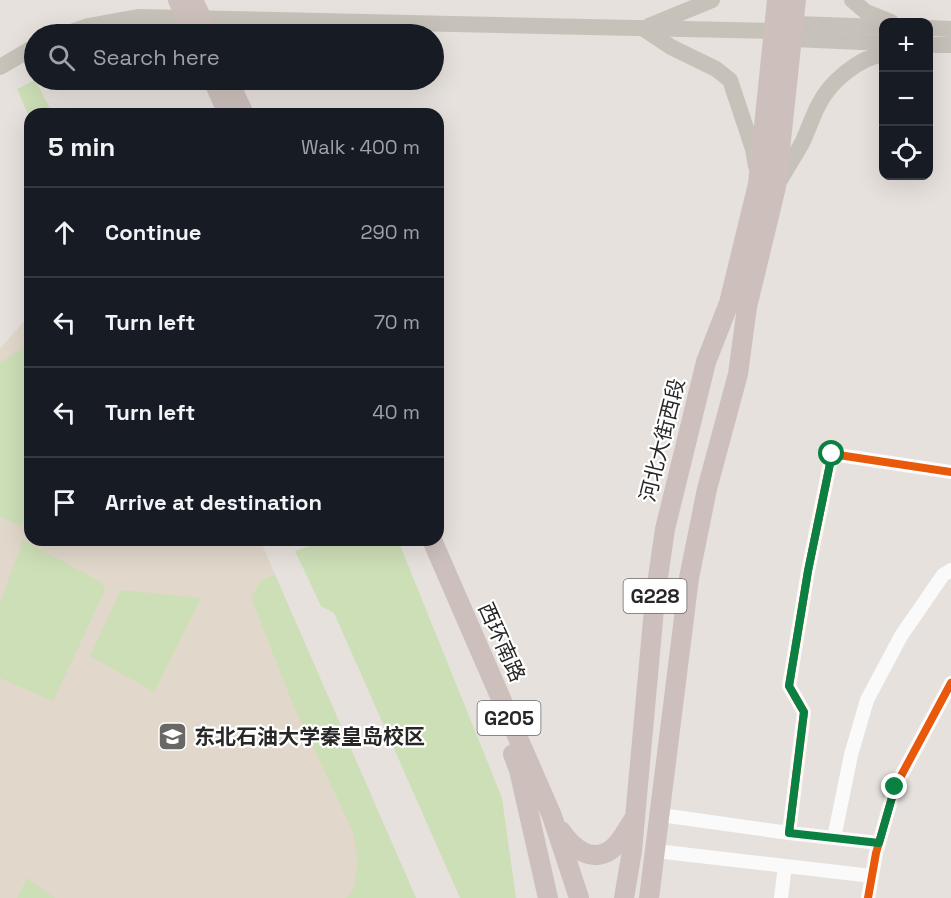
<!DOCTYPE html>
<html lang="en">
<head>
<meta charset="utf-8">
<style>
  :root { --surface:#171b24; --page:#242831; --text:#f1f3f6; --muted:#9ea1a6; --line:#363941 }
  body { margin:0; font-family:"Space Grotesk","Noto Sans SC",sans-serif; background:var(--page); color:var(--text) }
  .controls { position:absolute; right:18px; top:18px; display:grid; overflow:hidden; border-radius:12px; box-shadow:0 6px 24px #0002 }
  .controls button { width:54px; height:54px; display:grid; place-items:center; padding:0; border:0; border-bottom:2px solid var(--line); background:var(--surface); color:var(--text); font:30px sans-serif }
  .stop { position:absolute; width:18px; height:18px; margin:-14px; border:4px solid #0b8043; border-radius:50%; background:#fff }
  .stop.end { background:#0b8043; border-color:#fff; box-shadow:0 2px 6px #0008 }
  .list { margin:0; padding:0; list-style:none }
  h2 { display:flex; justify-content:space-between; align-items:center; height:78px; margin:0; padding:0 24px; font-size:26px }
  h2 small { font-size:20px; font-weight:400; color:var(--muted) }
  .list li { display:grid; grid-template-columns:39px 1fr auto; gap:18px; align-items:center; box-sizing:border-box; height:90px; padding:0 24px; border-top:2px solid var(--line) }
  .list b { display:block; font-size:22px; white-space:nowrap }
  .list em { font-size:20px; font-style:normal; color:var(--muted) }
  .icon { flex:none; width:33px; height:33px; fill:none; stroke:currentColor; stroke-width:2; stroke-linecap:round; stroke-linejoin:round }
  .map { position:relative; flex:none; width:951px; height:898px; overflow:hidden }
  .search { position:absolute; background:var(--surface); box-shadow:0 6px 24px #0002; left:24px; top:24px; width:420px; height:66px; display:flex; align-items:center; gap:15px; box-sizing:border-box; padding:0 21px; border-radius:33px; color:var(--muted); font-size:22px }
  .panel { position:absolute; background:var(--surface); box-shadow:0 6px 24px #0002; left:24px; top:108px; width:420px; height:438px; border-radius:18px }
  .map>svg:first-child { display:block }
  .education { fill:#e1d7cb }
  .green { fill:#cddfb7 }
  .lines { fill:none; stroke-linecap:round; stroke-linejoin:round }
  .minor { stroke:#fbfafa; stroke-width:14 }
  .major { stroke:#c7c2b9; stroke-width:16 }
  .highway { stroke:#cdc0bc; stroke-width:20 }
  .cycleway-casing { stroke:#fff; stroke-width:11 }
  .cycleway { stroke:#e8590c; stroke-width:8 }
  .route { stroke:#0b8043; stroke-width:8 }
  .labels { text-anchor:middle; dominant-baseline:central; stroke-width:4.5; stroke-linejoin:round; paint-order:stroke }
  .shield { fill:#fff; stroke:#686868; stroke-width:1.5 }
  .shield-label { font-size:20px; font-weight:bold; fill:#272727 }
  .street-label { font-size:21px; fill:#272727; stroke:#fff }
  .poi-label { font-size:21px; font-weight:bold; fill:#272727; stroke:#fff; text-anchor:start }
</style>
</head>
<body>
<div class="map">
<svg width="951" height="898" viewBox="0 0 951 898">
  <rect width="100%" height="100%" fill="#e6e1dc"/>
  <path class="education" d="M30 314V540H260L416 898H0V349Z"/>
  <g class="green">
    <path d="M35 80 53 114H30V119L17 89Z"/>
    <path d="M30 343V387L26 395 30 399V505L21 527 0 517V363Z"/>
    <path d="M23 540 101 582 105 590 53 701 0 678V603Z"/>
    <path d="M327 540H398L502 798 516 898H460L334 613 321 606 295 551Z"/>
    <path d="M275 575 416 898H346L353 890 358 862 353 832 292 702 251 597 261 580Z"/>
    <path d="M121 590 201 598 154 692 90 656Z"/>
    <path d="M27 878 55 898H17Z"/>
  </g>
  <g class="lines">
    <g class="minor">
      <path d="M661 815 789 833 879 843"/>
      <path d="M789 833 804 712 789 686 808 571 832 454 951 472"/>
      <path d="M834 838 851 755 867 700 901 636 943 575 951 570"/>
      <path d="M656 851 872 876"/>
      <path d="M781 898 785 866"/>
      <path d="M868 898 876 853 895 787 951 683"/>
    </g>
    <g class="major">
      <path d="M852 0 866 12 891 22"/>
      <path d="M649 26 712 0"/>
      <path d="M928 28 951 29"/>
      <path d="M644 29 671 47 716 69 730 80 753 149 756 166"/>
      <path d="M781 33 793 39 884 43"/>
      <path d="M65 34 88 26 138 17 774 31 795 24 884 27"/>
      <path d="M928 45H951"/>
      <path d="M0 67 34 47"/>
      <path d="M778 183C786 170 794 157 802 143 808 131 812 117 819 104 830 82 858 58 884 54"/>
    </g>
    <g class="highway">
      <path d="M178 0 193 34"/>
      <path d="M193 0 209 34"/>
      <path d="M213 80 228 114"/>
      <path d="M228 80 244 114"/>
      <path d="M432 540 552 816 579 898"/>
      <path d="M513 754 519 770 548 898"/>
      <path d="M561 831C572 848 592 864 612 849 621 842 627 829 634 819"/>
      <path d="M624 898 632 851 655 598 665 529 706 362 729 303 758 184 777 0"/>
      <path d="M649 898 689 578 707 489 738 374 747 307 776 187 796 0"/>
    </g>
    <defs>
      <g id="cycleway">
        <path d="M789 833 804 712 789 686 808 571 832 454 951 472"/>
        <path d="M868 898 876 853 895 787 951 683"/>
      </g>
    </defs>
    <use href="#cycleway" class="cycleway-casing"/>
    <use href="#cycleway" class="cycleway"/>
  </g>
  <g class="lines">
    <path class="route" d="M832 454 808 571 789 686 804 712 789 833 879 843 895 787"/>
  </g>
  <defs>
    <symbol id="school-square" viewBox="-11 -11 22 22"><rect x="-9" y="-9" width="18" height="18" rx="4" fill="#6a6866" stroke="#fff"/><path d="M0-5L7-2L0 1L-7-2ZM-4 1L0 2.5L4 1V4Q0 6-4 4Z" fill="#fff"/></symbol>
  </defs>
  <g fill-rule="evenodd">
    <use href="#school-square" x="156" y="720" width="33" height="33"/>
  </g>
  <g class="labels">
    <g class="shield">
      <rect x="623.5" y="579" width="63" height="34" rx="4.5"/>
      <rect x="477.5" y="701" width="63" height="34" rx="4.5"/>
    </g>
    <g class="shield-label">
      <text x="655" y="596">G228</text>
      <text x="509" y="718">G205</text>
    </g>
    <g class="street-label">
      <text transform="translate(662 440) rotate(-76)">河北大街西段</text>
      <text transform="translate(502 642) rotate(66)">西环南路</text>
    </g>
    <g class="poi-label">
      <text x="194" y="736">东北石油大学秦皇岛校区</text>
    </g>
  </g>
</svg>
<div class="controls">
<button>+</button>
<button>−</button>
<button><svg class="icon" aria-label="locate" viewBox="0 0 24 24"><circle cx="12" cy="12" r="6"/><path d="M12 2v4M12 18v4M2 12h4M18 12h4"/></svg></button>
</div>
<div class="stop" style="left:832px;top:454px"></div>
<div class="stop end" style="left:895px;top:787px"></div>
<div class="search"><svg class="icon" aria-label="search" viewBox="0 0 24 24"><circle cx="10" cy="10" r="6"/><path d="M15 15l6 6"/></svg>Search here</div>
<section class="panel">
<h2>5 min<small>Walk · 400 m</small></h2>
<ul class="list">
<li><svg class="icon" aria-label="ahead" viewBox="0 0 24 24"><path d="M12 20V5M6 11l6-6 6 6"/></svg><div><b>Continue</b></div><em>290 m</em></li>
<li><svg class="icon" aria-label="left" viewBox="0 0 24 24"><path d="M17 20v-9H6M10 6l-5 5 5 5"/></svg><div><b>Turn left</b></div><em>70 m</em></li>
<li><svg class="icon" aria-label="left" viewBox="0 0 24 24"><path d="M17 20v-9H6M10 6l-5 5 5 5"/></svg><div><b>Turn left</b></div><em>40 m</em></li>
<li><svg class="icon" aria-label="arrive" viewBox="0 0 24 24"><path d="M6 21V4h12l-3 4 3 4H6"/></svg><div><b>Arrive at destination</b></div></li>
</ul>
</section>
</div>
</body>
</html>
